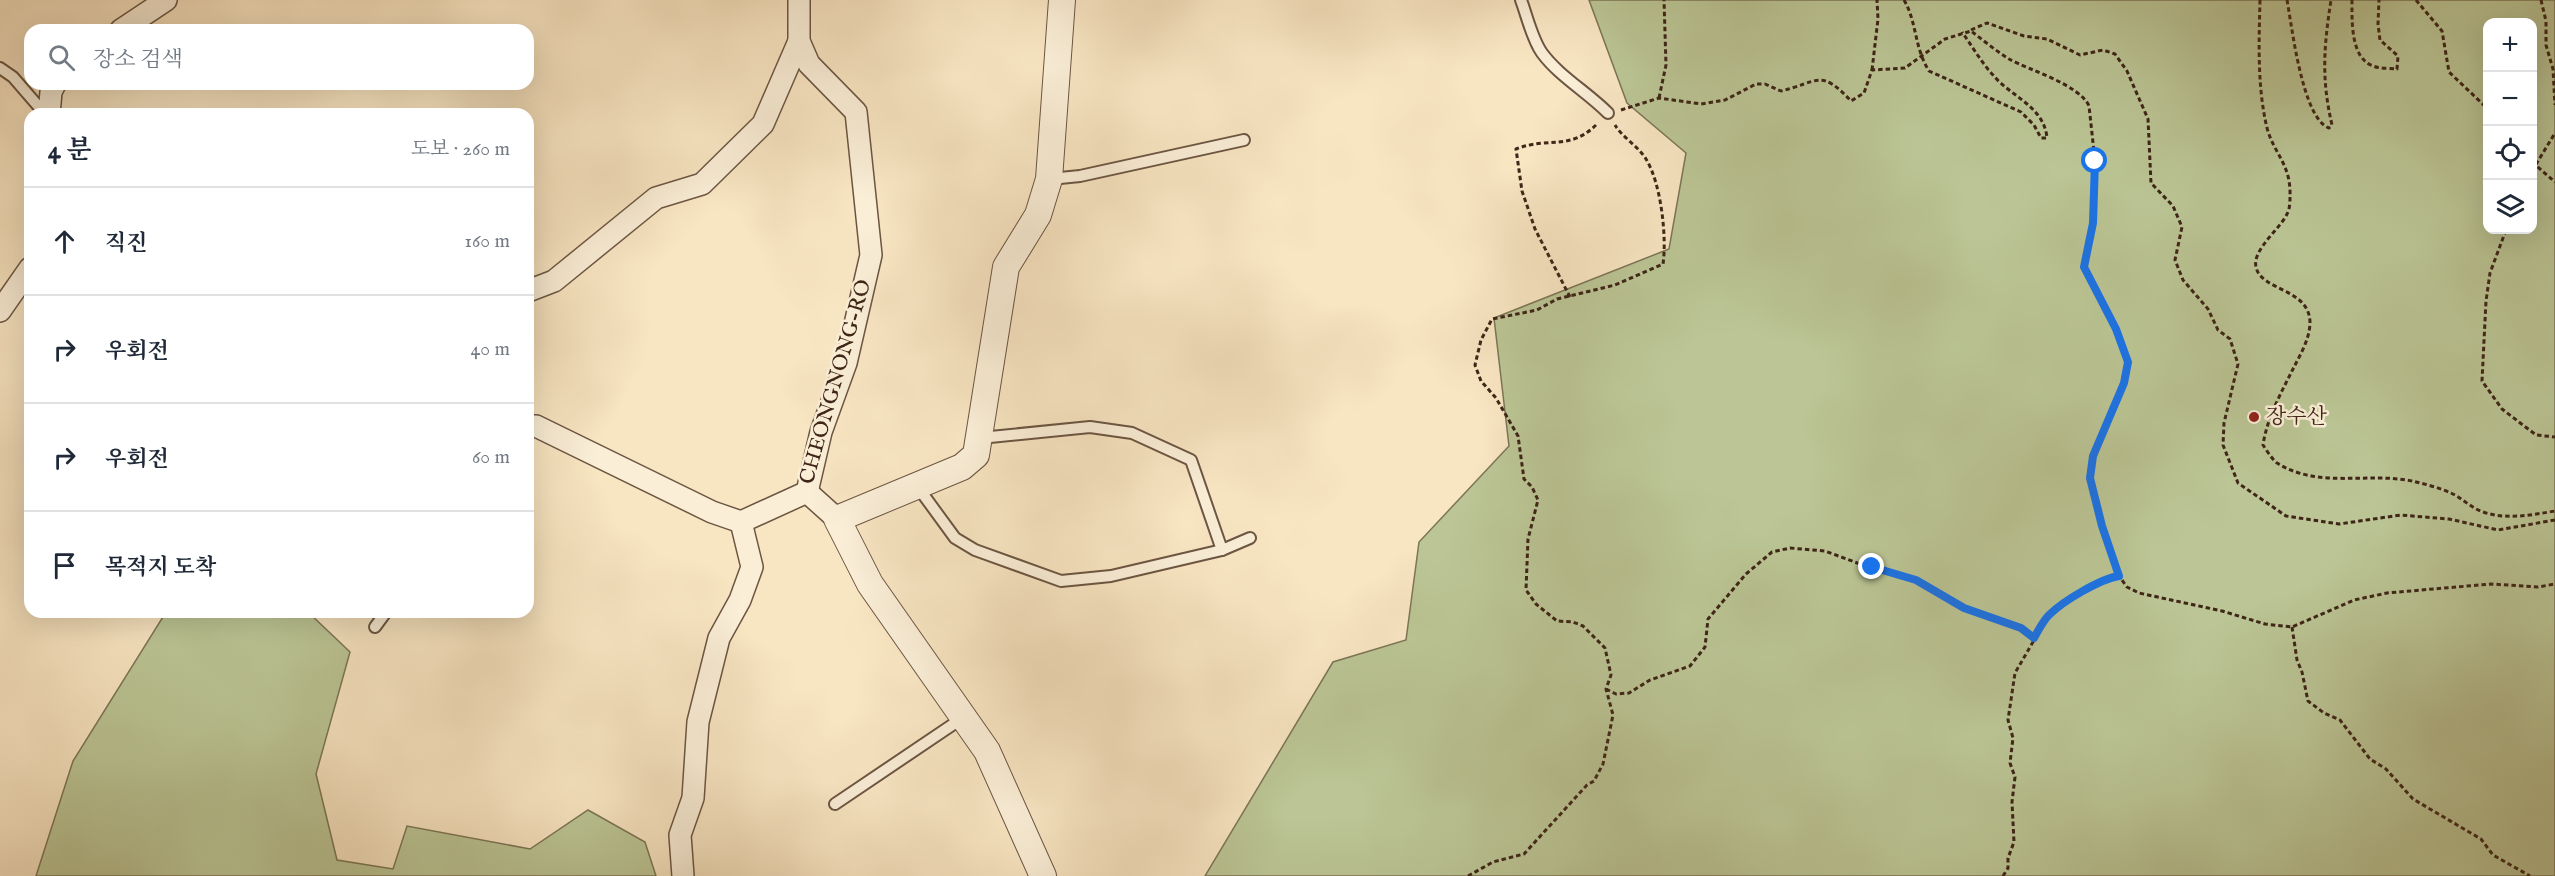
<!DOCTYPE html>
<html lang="ko">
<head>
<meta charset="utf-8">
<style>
  :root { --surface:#fff; --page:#f6f6f7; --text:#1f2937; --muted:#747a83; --line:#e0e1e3 }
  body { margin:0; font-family:"IM FELL English","Noto Serif KR",serif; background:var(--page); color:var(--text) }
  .controls { position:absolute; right:18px; top:18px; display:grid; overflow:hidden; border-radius:12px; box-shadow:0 6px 24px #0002 }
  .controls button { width:54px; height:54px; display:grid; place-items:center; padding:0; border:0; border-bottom:2px solid var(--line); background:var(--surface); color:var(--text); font:30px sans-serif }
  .stop { position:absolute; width:18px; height:18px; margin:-14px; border:4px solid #1a73e8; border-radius:50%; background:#fff }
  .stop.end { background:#1a73e8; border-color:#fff; box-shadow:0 2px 6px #0008 }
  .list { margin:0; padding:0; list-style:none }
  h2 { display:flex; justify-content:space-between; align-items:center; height:78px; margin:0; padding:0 24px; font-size:26px }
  h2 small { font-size:20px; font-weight:400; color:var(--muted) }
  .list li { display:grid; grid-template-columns:39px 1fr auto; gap:18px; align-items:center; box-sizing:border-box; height:108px; padding:0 24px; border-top:2px solid var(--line) }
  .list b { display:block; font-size:22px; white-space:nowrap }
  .list em { font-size:20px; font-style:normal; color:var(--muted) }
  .icon { flex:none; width:33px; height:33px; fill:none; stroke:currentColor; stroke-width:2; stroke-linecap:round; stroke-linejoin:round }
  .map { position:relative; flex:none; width:2555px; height:876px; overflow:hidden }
  .search { position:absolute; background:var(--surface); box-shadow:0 6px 24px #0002; left:24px; top:24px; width:510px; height:66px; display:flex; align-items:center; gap:15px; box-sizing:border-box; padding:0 21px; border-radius:18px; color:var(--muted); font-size:22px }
  .panel { position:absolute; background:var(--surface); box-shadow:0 6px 24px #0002; left:24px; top:108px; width:510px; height:510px; border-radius:18px }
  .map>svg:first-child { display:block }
  .green { fill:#bbc595; stroke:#7c7556; stroke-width:1.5; fill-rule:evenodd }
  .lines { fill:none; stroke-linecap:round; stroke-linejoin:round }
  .service-casing { stroke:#6c5542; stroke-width:14 }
  .minor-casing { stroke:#6c5542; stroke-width:24 }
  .tertiary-casing { stroke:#6c5542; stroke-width:28 }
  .path { stroke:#3e2517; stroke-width:3; stroke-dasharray:4.5 3; stroke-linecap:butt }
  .service { stroke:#faeed7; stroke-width:10 }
  .minor { stroke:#faeed7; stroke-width:21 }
  .tertiary { stroke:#faeed7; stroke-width:26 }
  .route { stroke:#1a73e8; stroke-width:8 }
  .poi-dot { fill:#8f2418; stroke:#faeed7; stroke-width:2 }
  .labels { text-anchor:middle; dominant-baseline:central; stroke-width:5; stroke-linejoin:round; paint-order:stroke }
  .street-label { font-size:21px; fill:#3e2517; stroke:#faeed7 }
  .poi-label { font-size:21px; fill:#3e2517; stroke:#faeed7; text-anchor:start }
</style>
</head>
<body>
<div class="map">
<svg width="2555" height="876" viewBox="0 0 2555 876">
  <rect width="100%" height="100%" fill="#f8e5c2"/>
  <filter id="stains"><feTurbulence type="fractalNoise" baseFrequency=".00333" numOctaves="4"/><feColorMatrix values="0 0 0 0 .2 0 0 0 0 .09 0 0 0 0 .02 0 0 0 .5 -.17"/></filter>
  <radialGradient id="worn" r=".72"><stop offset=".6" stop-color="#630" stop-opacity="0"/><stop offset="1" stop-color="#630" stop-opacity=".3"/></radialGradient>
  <g class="green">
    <path d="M1589 0H2555V876H1205L1333 662 1406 640 1419 542 1509 446 1494 318 1669 249 1686 153 1627 103ZM2488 22H2532V230H2488Z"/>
    <path d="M166 612H308L350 652 316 774 337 860 393 869 407 826 530 849 588 810 645 842 656 876H36L73 761Z"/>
  </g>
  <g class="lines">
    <defs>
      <g id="service">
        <path d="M1521 0C1527 16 1532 39 1542 53 1559 76 1587 92 1608 113"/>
        <path d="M0 68 13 77 45 114"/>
        <path d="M1050 179 1080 176 1244 140"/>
        <path d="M980 438 1090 427 1132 433 1191 460 1222 550"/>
        <path d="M917 486 955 538 975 550 1061 581 1111 576 1222 550 1250 538"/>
        <path d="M375 627 386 612"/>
        <path d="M835 804 964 717"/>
      </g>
      <g id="minor">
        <path d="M121 30 166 0"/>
        <path d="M49 114 51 92 55 84"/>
        <path d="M528 291 554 281 656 198 702 184 763 124 799 41"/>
        <path d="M0 311 30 268"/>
        <path d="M528 426H536L712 512 741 522"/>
        <path d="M807 492 837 519"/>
        <path d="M683 876 680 835 693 798 698 722 719 638 740 600 752 567 741 522 807 492 821 432 846 363 871 255 856 112 809 64 799 41V0"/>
      </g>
      <path id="tertiary" d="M1043 876 987 751 870 584 837 519 962 467 976 455 1006 267 1038 215 1049 179 1062 0"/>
    </defs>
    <use href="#service" class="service-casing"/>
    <use href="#minor" class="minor-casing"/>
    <use href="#tertiary" class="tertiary-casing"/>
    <g class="path">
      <path d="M1904 0C1917 22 1914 47 1929 71L2021 112 2034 125 2041 138H2047C2044 106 2011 97 1993 75 1981 62 1972 46 1962 32"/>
      <path d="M2260 0C2259 42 2257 86 2267 128 2274 154 2291 164 2290 196 2290 201 2290 209 2287 214 2280 229 2252 250 2256 267 2261 291 2309 288 2310 322 2310 339 2300 355 2293 369 2281 393 2267 418 2263 445 2267 451 2272 459 2277 463 2318 489 2368 472 2412 481 2425 484 2440 488 2451 493 2462 498 2471 508 2483 512 2507 520 2531 515 2555 511"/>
      <path d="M2287 0C2292 26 2302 118 2329 128L2332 125C2321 78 2324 46 2331 0"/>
      <path d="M2352 0C2352 19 2350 58 2373 66 2380 69 2390 68 2397 69L2398 56 2380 40 2378 24 2379 0"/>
      <path d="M2416 0 2442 31 2449 72 2488 109"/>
      <path d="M2541 0 2546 21V45L2553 69 2555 105"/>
      <path d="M1971 30 1987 23 2024 36 2047 39 2080 55 2103 50 2115 54 2127 71 2148 119 2151 183 2173 206 2182 227 2175 260 2183 280 2208 309 2218 330 2230 339 2238 364 2224 423 2223 445 2238 483 2286 516 2339 524 2401 515 2449 519 2498 530 2555 520"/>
      <path d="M1872 70 1878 19 1877 0"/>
      <path d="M1659 98 1666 65 1664 0"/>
      <path d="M1621 110 1659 98 1701 104 1725 100 1756 84H1765L1781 91C1819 82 1820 68 1851 101L1864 93 1872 70 1905 68 1945 39 1971 31C1983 40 1996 51 2009 59 2029 70 2080 85 2089 106L2095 161 2093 223 2084 267 2116 329 2128 362 2124 383 2093 456 2090 478 2102 526 2119 576 2127 587 2139 593 2222 611 2265 624 2292 627 2354 600 2387 593 2491 584 2538 587 2555 584"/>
      <path d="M2532 162 2555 182"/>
      <path d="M2532 171 2555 133"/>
      <path d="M2506 230 2490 273 2486 301 2482 381 2502 409 2536 435 2555 437"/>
      <path d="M1570 297 1535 229 1522 191 1516 149C1549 136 1570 152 1598 123"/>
      <path d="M2292 627 2297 660 2302 672 2308 701 2324 713 2340 720 2370 759 2386 769 2413 799 2481 839 2493 855 2530 876"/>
      <path d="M1606 689 1616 694 1629 693 1650 680 1690 666 1705 647 1708 619 1746 574 1772 552 1790 548 1825 551 1860 564 1916 580 1964 608 2021 628 2034 638"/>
      <path d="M1468 876 1493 862 1524 854 1587 785 1594 781 1603 764 1613 715 1606 689 1611 675 1605 648 1583 626 1573 622 1557 621 1536 604 1526 590 1528 539 1538 500 1532 487 1524 479 1518 436 1496 398 1481 381 1475 365 1481 340 1492 319 1537 310 1557 299 1615 285 1663 264C1667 237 1661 183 1646 159 1638 146 1623 138 1615 125"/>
      <path d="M2003 876 2008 868V858L2014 842 2012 802 2015 777 2010 763 2013 738 2008 720 2015 673 2048 616 2060 606 2109 578 2119 576"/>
    </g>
    <use href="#service" class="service"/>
    <use href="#minor" class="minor"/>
    <use href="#tertiary" class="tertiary"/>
  </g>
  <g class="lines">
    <path class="route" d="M1872 567 1916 580 1964 608 2021 628 2034 638C2038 631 2043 621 2049 615 2063 601 2100 579 2119 576L2102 526 2090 478 2093 456 2124 383 2128 362 2116 329 2084 267 2093 223 2095 161"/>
  </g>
  <circle class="poi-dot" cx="2254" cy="417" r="6"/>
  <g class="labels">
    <g class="street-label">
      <text transform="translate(836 382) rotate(-74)">CHEONGNONG-RO</text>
    </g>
    <g class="poi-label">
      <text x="2266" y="417">장수산</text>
    </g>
  </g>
  <rect width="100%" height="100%" filter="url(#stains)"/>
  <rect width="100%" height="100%" fill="url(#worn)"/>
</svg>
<div class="controls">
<button>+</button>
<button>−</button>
<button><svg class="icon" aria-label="locate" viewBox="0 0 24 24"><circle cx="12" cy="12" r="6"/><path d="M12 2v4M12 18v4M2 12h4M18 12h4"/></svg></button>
<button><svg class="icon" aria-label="layers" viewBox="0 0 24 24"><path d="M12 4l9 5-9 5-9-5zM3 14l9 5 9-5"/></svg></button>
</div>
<div class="stop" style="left:2095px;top:161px"></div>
<div class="stop end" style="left:1872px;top:567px"></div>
<div class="search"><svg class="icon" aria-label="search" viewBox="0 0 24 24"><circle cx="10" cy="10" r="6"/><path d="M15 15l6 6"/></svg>장소 검색</div>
<section class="panel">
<h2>4 분<small>도보 · 260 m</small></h2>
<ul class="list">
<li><svg class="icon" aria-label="ahead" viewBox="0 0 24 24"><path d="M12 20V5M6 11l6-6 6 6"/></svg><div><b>직진</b></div><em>160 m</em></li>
<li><svg class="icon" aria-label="right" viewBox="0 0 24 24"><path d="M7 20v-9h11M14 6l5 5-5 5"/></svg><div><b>우회전</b></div><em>40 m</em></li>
<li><svg class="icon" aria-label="right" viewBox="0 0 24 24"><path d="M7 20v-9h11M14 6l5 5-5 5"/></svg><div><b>우회전</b></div><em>60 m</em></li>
<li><svg class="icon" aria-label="arrive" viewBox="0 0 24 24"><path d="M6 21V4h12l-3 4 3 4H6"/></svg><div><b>목적지 도착</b></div></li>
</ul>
</section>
</div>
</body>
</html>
